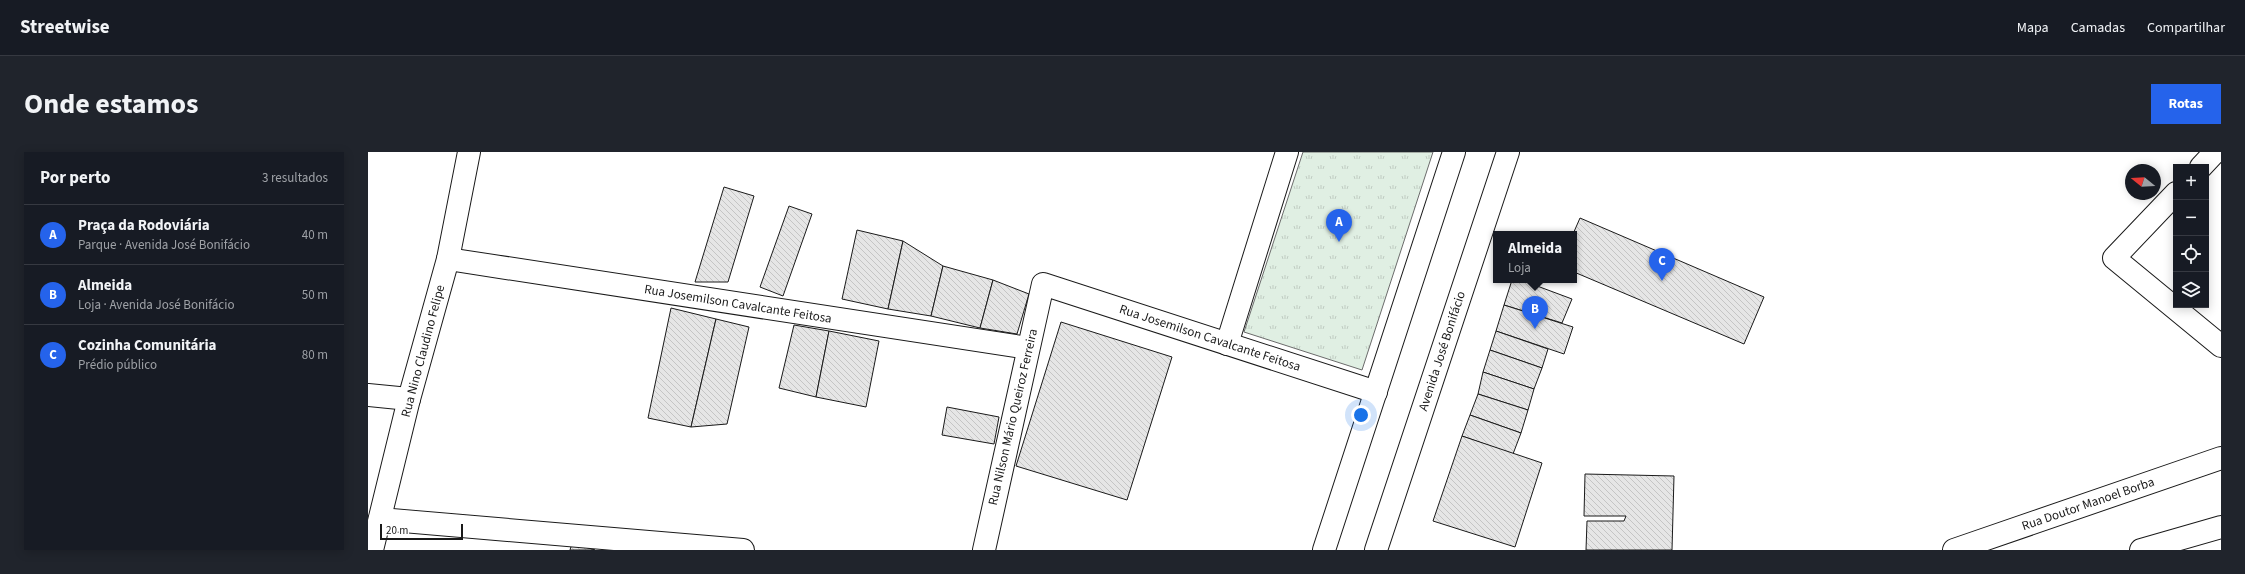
<!DOCTYPE html>
<html lang="pt">
<head>
<meta charset="utf-8">
<style>
  :root { --surface:#171b24; --page:#20242c; --text:#f1f3f6; --muted:#9ea1a6; --line:#363941; --accent:#2563eb }
  body { margin:0; font-family:"Source Sans 3",sans-serif; background:var(--page); color:var(--text) }
  .controls { position:absolute; right:12px; top:12px; display:grid; overflow:hidden; border-radius:0px; box-shadow:0 2px 10px #0003 }
  .controls button { width:36px; height:36px; display:grid; place-items:center; padding:0; border:0; border-bottom:1px solid var(--line); background:var(--surface); color:var(--text); font:20px sans-serif }
  .compass { position:absolute; left:1757px; top:12px; width:36px; height:36px; border-radius:50%; background:var(--surface); box-shadow:0 2px 10px #0003; rotate:288deg }
  .scale { position:absolute; left:12px; bottom:10px; width:83px; box-sizing:border-box; padding-left:4px; border:2px solid #1a1a1a; border-top:0; font-size:11px; line-height:14px; white-space:nowrap; color:#1a1a1a; -webkit-text-stroke:3px #fff; paint-order:stroke }
  .you { position:absolute; left:993px; top:263px; width:14px; height:14px; margin:-10px; border:3px solid #fff; border-radius:50%; background:#1a73e8; box-shadow:0 0 0 6px #1a73e833 }
  .badge { display:grid; place-items:center; width:26px; height:26px; border-radius:50%; background:var(--accent); color:#fff; font-size:13px; font-weight:700 }
  .pin { position:absolute; translate:-50% -33px; filter:drop-shadow(0 1px 2px #0008) }
  .pin::after { content:''; position:absolute; top:21px; width:14px; height:12px; background:inherit; clip-path:polygon(0 0,100% 0,50% 100%) }
  .popup { position:absolute; left:1125px; top:79px; width:84px; height:52px; box-sizing:border-box; display:grid; place-content:center; border-radius:0px; background:var(--surface); filter:drop-shadow(0 1px 3px #0005); font-size:13px; white-space:nowrap; color:var(--muted) }
  .popup b { font-size:15px; color:var(--text) }
  .popup::after { content:''; position:absolute; left:50%; top:100%; margin-left:-8px; border:8px solid transparent; border-top-color:var(--surface) }
  .list { margin:0; padding:0; list-style:none }
  h2 { display:flex; justify-content:space-between; align-items:center; height:52px; margin:0; padding:0 16px; font-size:17px }
  h2 small { font-size:13px; font-weight:400; color:var(--muted) }
  .list li { display:grid; grid-template-columns:26px 1fr auto; gap:12px; align-items:center; box-sizing:border-box; height:60px; padding:0 16px; border-top:1px solid var(--line) }
  .list b { display:block; font-size:15px; white-space:nowrap }
  .list p { margin:0; font-size:13px; white-space:nowrap; color:var(--muted) }
  .list em { font-size:13px; font-style:normal; color:var(--muted) }
  .icon { flex:none; width:22px; height:22px; fill:none; stroke:currentColor; stroke-width:2; stroke-linecap:round; stroke-linejoin:round }
  .map { position:relative; flex:none; width:1853px; height:398px; overflow:hidden; border-radius:0px }
  header { display:flex; align-items:center; gap:24px; box-sizing:border-box; height:56px; padding:0 20px; background:var(--surface); border-bottom:1px solid var(--line) }
  header strong { font-size:19px }
  nav { display:flex; gap:22px; margin-inline-start:auto; font-size:14px }
  .intro { display:flex; align-items:center; justify-content:space-between; box-sizing:border-box; height:96px; padding:0 24px }
  h1 { margin:0; font-size:28px }
  .button { padding:10px 18px; border-radius:0px; background:var(--accent); color:#fff; font-size:14px; font-weight:700 }
  main { display:flex; gap:24px; padding:0 24px }
  aside { flex:1; background:var(--surface); border-radius:0px; box-shadow:0 2px 10px #0003 }
  .map>svg:first-child { display:block }
  .park { fill:url(#park-tufts); stroke:#6a6a6a }
  .building { fill:url(#building-back-hatch); stroke:#1a1a1a }
  .lines { fill:none; stroke-linecap:round; stroke-linejoin:round }
  .minor-casing { stroke:#1a1a1a; stroke-width:24 }
  .secondary-casing { stroke:#1a1a1a; stroke-width:24 }
  .minor { stroke:#fff; stroke-width:22 }
  .secondary { stroke:#fff; stroke-width:22 }
  .labels { text-anchor:middle; dominant-baseline:central; stroke-width:3; stroke-linejoin:round; paint-order:stroke }
  .street-label { font-size:13px; fill:#1a1a1a; stroke:#fff }
</style>
</head>
<body>
<header>
<strong>Streetwise</strong>
<nav><a>Mapa</a><a>Camadas</a><a>Compartilhar</a></nav>
</header>
<div class="intro"><h1>Onde estamos</h1><a class="button">Rotas</a></div>
<main>
<aside>
<h2>Por perto<small>3 resultados</small></h2>
<ul class="list">
<li><span class="badge">A</span><div><b>Praça da Rodoviária</b><p>Parque · Avenida José Bonifácio</p></div><em>40 m</em></li>
<li><span class="badge">B</span><div><b>Almeida</b><p>Loja · Avenida José Bonifácio</p></div><em>50 m</em></li>
<li><span class="badge">C</span><div><b>Cozinha Comunitária</b><p>Prédio público</p></div><em>80 m</em></li>
</ul>
</aside>
<div class="map">
<svg width="1853" height="398" viewBox="0 0 1853 398">
  <defs>
    <pattern id="park-tufts" width="24" height="20" patternUnits="userSpaceOnUse"><rect width="24" height="20" fill="#e0efe3"/><path d="M3 7l-1-3M5 7V3M7 7l1-3M15 17l-1-3M17 17v-4M19 17l1-3" fill="none" stroke="#c0ccc2"/></pattern>
    <pattern id="building-back-hatch" width="6" height="6" patternUnits="userSpaceOnUse"><rect width="6" height="6" fill="#e6e6e6"/><path d="M-1 5l2 2M0 0l6 6M5-1l2 2" fill="none" stroke="#c5c5c5"/></pattern>
  </defs>
  <rect width="100%" height="100%" fill="#fff"/>
  <path class="park" d="M935 0H1065L994 218 876 180Z"/>
  <g class="building">
    <path d="M356 35 386 44 360 130H327Z"/>
    <path d="M421 54 444 62 415 144 392 135Z"/>
    <path d="M1212 66 1396 145 1376 192 1206 120 1205 82Z"/>
    <path d="M489 78 535 89 520 157 474 147Z"/>
    <path d="M535 89 575 114 563 164 520 157Z"/>
    <path d="M575 114 625 128 612 176 563 164Z"/>
    <path d="M625 128 661 142 649 182 612 176Z"/>
    <path d="M1144 128H1153L1204 147 1194 171 1136 153Z"/>
    <path d="M1136 153 1205 175 1196 202 1128 179Z"/>
    <path d="M303 156 348 167 323 275 280 266Z"/>
    <path d="M348 167 381 175 359 272 323 275Z"/>
    <path d="M693 170 804 205 759 348 648 314Z"/>
    <path d="M426 173 461 179 448 245 411 236Z"/>
    <path d="M461 179 511 189 498 255 448 245Z"/>
    <path d="M1128 179 1180 197 1174 216 1122 198Z"/>
    <path d="M1122 198 1174 216 1166 237 1115 220Z"/>
    <path d="M1115 220 1166 237 1160 258 1110 242Z"/>
    <path d="M1110 242 1160 258 1153 281 1102 263Z"/>
    <path d="M579 255 631 265 626 292 574 283Z"/>
    <path d="M1102 263 1153 281 1145 302 1094 284Z"/>
    <path d="M1094 284 1174 311 1147 395 1065 369Z"/>
    <path d="M1217 322 1306 324 1304 398H1218L1219 369H1256L1258 364H1216Z"/>
    <path d="M204 391 227 398H202Z"/>
  </g>
  <g class="lines">
    <defs>
      <g id="minor">
        <path d="M1833 15 1847 0"/>
        <path d="M1808 41 1746 106 1853 194"/>
        <path d="M80 107 660 196"/>
        <path d="M859 192 919 0"/>
        <path d="M0 243 41 247"/>
        <path d="M12 367 375 398"/>
        <path d="M4 398 41 247 80 107 101 0"/>
        <path d="M616 398 675 132 1008 240"/>
        <path d="M1586 398 1853 306"/>
        <path d="M1773 398 1853 375"/>
      </g>
      <g id="secondary">
        <path d="M956 398 1086 0"/>
        <path d="M1008 398 1140 0"/>
      </g>
    </defs>
    <use href="#minor" class="minor-casing"/>
    <use href="#secondary" class="secondary-casing"/>
    <use href="#minor" class="minor"/>
    <use href="#secondary" class="secondary"/>
  </g>
  <g class="labels">
    <g class="street-label">
      <text transform="translate(370 152) rotate(9)">Rua Josemilson Cavalcante Feitosa</text>
      <text transform="translate(842 186) rotate(18)">Rua Josemilson Cavalcante Feitosa</text>
      <text transform="translate(55 199) rotate(-75)">Rua Nino Claudino Felipe</text>
      <text transform="translate(1074 199) rotate(-72)">Avenida José Bonifácio</text>
      <text transform="translate(645 265) rotate(-77)">Rua Nilson Mário Queiroz Ferreira</text>
      <text transform="translate(1720 352) rotate(-19)">Rua Doutor Manoel Borba</text>
    </g>
  </g>
</svg>
<div class="controls">
<button>+</button>
<button>−</button>
<button><svg class="icon" aria-label="locate" viewBox="0 0 24 24"><circle cx="12" cy="12" r="6"/><path d="M12 2v4M12 18v4M2 12h4M18 12h4"/></svg></button>
<button><svg class="icon" aria-label="layers" viewBox="0 0 24 24"><path d="M12 4l9 5-9 5-9-5zM3 14l9 5 9-5"/></svg></button>
</div>
<svg class="compass" viewBox="-18 -18 36 36"><path d="M0-13l5 13h-10z" fill="#e53935"/><path d="M0 13l5-13h-10z" fill="#9ea1a6"/></svg>
<div class="scale">20 m</div>
<div class="you"></div>
<div class="pin badge" style="left:971px;top:90px">A</div>
<div class="pin badge" style="left:1167px;top:177px">B</div>
<div class="popup"><b>Almeida</b>Loja</div>
<div class="pin badge" style="left:1294px;top:129px">C</div>
</div>
</main>
</body>
</html>
